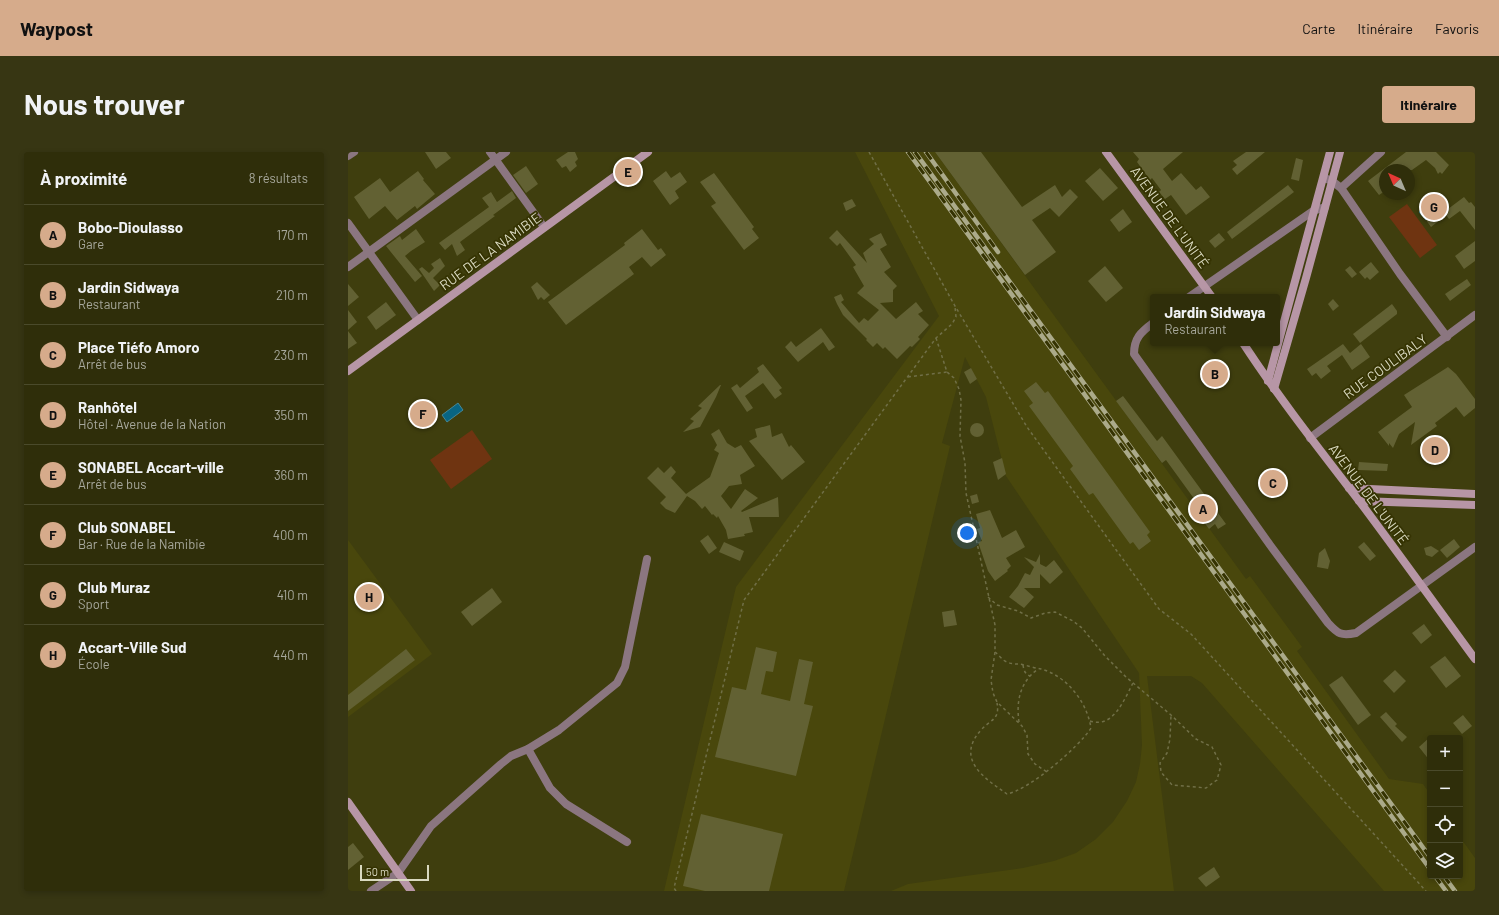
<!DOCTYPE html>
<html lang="fr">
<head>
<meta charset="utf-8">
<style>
  :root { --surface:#2f2e0a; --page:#373613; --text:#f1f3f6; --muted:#a7a89c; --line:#4a4a2b; --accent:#d6ab8b }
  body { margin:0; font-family:Barlow,sans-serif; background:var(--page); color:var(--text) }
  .controls { position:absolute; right:12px; bottom:12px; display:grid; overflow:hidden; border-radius:4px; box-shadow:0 2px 6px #0003 }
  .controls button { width:36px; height:36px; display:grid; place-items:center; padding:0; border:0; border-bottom:1px solid var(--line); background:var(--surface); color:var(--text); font:20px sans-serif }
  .compass { position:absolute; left:1031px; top:12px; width:36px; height:36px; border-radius:50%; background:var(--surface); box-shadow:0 2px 6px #0003; rotate:316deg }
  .scale { position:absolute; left:12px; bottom:10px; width:69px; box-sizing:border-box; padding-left:4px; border:2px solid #d9d9c0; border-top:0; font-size:11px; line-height:14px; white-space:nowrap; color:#d9d9c0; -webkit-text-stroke:3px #353302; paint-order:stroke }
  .you { position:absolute; left:619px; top:381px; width:14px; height:14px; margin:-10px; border:3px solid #fff; border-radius:50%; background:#1a73e8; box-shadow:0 0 0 6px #1a73e833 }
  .badge { display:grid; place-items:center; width:26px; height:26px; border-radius:50%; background:var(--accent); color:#111; font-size:13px; font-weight:700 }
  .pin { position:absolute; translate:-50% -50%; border:2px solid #fff; box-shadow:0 1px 4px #0006 }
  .popup { position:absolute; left:802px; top:142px; width:130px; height:52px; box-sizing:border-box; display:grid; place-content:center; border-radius:4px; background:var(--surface); filter:drop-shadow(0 1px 3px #0005); font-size:13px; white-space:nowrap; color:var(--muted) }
  .popup b { font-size:15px; color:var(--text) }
  .popup::after { content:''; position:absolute; left:50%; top:100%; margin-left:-8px; border:8px solid transparent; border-top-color:var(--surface) }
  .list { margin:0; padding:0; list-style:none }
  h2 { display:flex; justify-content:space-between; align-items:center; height:52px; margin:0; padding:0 16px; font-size:17px }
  h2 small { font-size:13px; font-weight:400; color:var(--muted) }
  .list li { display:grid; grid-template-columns:26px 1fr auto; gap:12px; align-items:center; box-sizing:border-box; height:60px; padding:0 16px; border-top:1px solid var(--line) }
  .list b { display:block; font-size:15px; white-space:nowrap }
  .list p { margin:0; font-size:13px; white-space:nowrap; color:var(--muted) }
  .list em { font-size:13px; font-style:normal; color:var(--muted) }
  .icon { flex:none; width:22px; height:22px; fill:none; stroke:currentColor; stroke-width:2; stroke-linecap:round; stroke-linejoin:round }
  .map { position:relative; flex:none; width:1127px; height:739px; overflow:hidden; border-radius:4px }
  header { display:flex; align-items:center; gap:24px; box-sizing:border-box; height:56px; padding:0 20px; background:var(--accent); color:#111 }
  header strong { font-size:19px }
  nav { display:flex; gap:22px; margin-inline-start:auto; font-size:14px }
  .intro { display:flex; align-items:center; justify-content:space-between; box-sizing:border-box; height:96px; padding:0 24px }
  h1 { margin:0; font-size:28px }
  .button { padding:10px 18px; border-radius:4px; background:var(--accent); color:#111; font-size:14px; font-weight:700 }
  main { display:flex; gap:24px; padding:0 24px }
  aside { flex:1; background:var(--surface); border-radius:4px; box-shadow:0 2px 6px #0003 }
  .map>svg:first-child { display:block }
  .built { fill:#49470c }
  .green { fill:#6f3411 }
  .water { fill:#086583; stroke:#478895 }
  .building { fill:#626133 }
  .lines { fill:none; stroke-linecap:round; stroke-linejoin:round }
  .path { stroke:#706f47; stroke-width:1.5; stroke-dasharray:3 3; stroke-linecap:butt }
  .street { stroke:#8b7680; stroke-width:8 }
  .secondary { stroke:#b796a6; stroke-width:8 }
  .rail-casing { stroke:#abaa8a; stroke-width:4.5 }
  .rail { stroke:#353302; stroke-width:3; stroke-dasharray:9; stroke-linecap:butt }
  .labels { text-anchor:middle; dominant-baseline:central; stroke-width:3.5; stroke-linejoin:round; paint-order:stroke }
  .street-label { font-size:14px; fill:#d9d9c0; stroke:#353302 }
</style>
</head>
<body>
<header>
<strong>Waypost</strong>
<nav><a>Carte</a><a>Itinéraire</a><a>Favoris</a></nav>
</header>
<div class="intro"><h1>Nous trouver</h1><a class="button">Itinéraire</a></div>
<main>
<aside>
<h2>À proximité<small>8 résultats</small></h2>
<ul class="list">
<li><span class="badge">A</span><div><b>Bobo-Dioulasso</b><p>Gare</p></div><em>170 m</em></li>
<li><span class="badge">B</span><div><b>Jardin Sidwaya</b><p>Restaurant</p></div><em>210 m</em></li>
<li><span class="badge">C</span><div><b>Place Tiéfo Amoro</b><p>Arrêt de bus</p></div><em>230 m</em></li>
<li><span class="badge">D</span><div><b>Ranhôtel</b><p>Hôtel · Avenue de la Nation</p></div><em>350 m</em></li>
<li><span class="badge">E</span><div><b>SONABEL Accart-ville</b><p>Arrêt de bus</p></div><em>360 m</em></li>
<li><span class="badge">F</span><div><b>Club SONABEL</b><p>Bar · Rue de la Namibie</p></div><em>400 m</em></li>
<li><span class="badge">G</span><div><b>Club Muraz</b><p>Sport</p></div><em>410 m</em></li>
<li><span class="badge">H</span><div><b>Accart-Ville Sud</b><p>École</p></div><em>440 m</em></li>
</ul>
</aside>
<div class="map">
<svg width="1127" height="739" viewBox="0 0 1127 739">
  <rect width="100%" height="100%" fill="#3f3e0e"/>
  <g class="built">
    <path d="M507 0H587L898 427 902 424 954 495 949 499 1041 627 1075 632 1082 642V724H1112V685L1127 706V739H1036L854 531 843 524H799L826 739H543L560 732 675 716 706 709 728 701 748 687 765 670 779 649 788 630 792 612 794 593 791 521 658 324 638 245 617 205 594 291 602 294 496 739H316L388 435 591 164Z"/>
    <path d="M0 388 84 502 0 565Z"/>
  </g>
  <g class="green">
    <path d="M1059 52 1089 93 1072 106 1041 65Z"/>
    <path d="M124 278 144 307 103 337 82 308Z"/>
  </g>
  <g class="water">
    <path d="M1094 43 1100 51 1078 68 1071 60Z"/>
    <path d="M110 251 115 258 99 270 94 263Z"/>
  </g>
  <g class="building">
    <path d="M77 0H98L103 6 88 17Z"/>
    <path d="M220 0H227L230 7 227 10 229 14 222 20 218 14 214 16 208 8Z"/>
    <path d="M587 0H633L674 55 707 33 714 45 722 37 730 45 711 65 702 56 684 68 708 100 677 123Z"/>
    <path d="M785 0H835L815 17 824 29 833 21 848 38 853 34 862 45 838 63 823 43 817 47 811 40 813 38 804 26 802 28 789 10 791 7Z"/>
    <path d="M898 0H917L889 23 884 17 889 13 885 9Z"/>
    <path d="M1058 0H1088L1101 13 1094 22 1092 20 1090 22 1087 16 1078 8 1064 18H1037V39L1031 43 1020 29Z"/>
    <path d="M948 6 955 8 951 29 943 27Z"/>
    <path d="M178 14 190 32 178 41 165 23Z"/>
    <path d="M752 16 770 36 755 49 737 29Z"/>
    <path d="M70 19 76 27 75 28 87 42 69 57 67 54 49 68 37 54 21 67 6 45 32 26 42 40Z"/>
    <path d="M318 19 323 26 332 20 339 30 327 39 331 46 322 53 305 29Z"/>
    <path d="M366 21 406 75 404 77 411 86 396 98 363 54 368 51 352 30Z"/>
    <path d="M940 33 946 40 884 87 879 80Z"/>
    <path d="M164 39 168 46 145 63 147 64 112 90 117 98 109 104 104 92 97 98 91 91 141 55 134 46 143 40 149 50Z"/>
    <path d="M1116 45 1121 51 1123 50 1127 55V78L1112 59 1101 67 1098 63 1083 75 1078 68 1097 54 1100 57Z"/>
    <path d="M504 47 508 54 498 59 495 51Z"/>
    <path d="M775 57 784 70 771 80 762 68Z"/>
    <path d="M68 77 77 90 63 99 57 104 74 124 67 130 38 94 52 84 54 88Z"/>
    <path d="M294 77 310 98 313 96 318 103 303 115 294 105 281 115 286 122 218 173 200 150 277 93 276 91Z"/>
    <path d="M489 78 519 111 515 101 526 92 521 87 533 81 539 93 532 97 543 115 536 120 549 134 545 138V150L532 151 548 167 568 150 575 159 570 162 581 173 570 185 572 187 564 195 562 194 549 207 537 195 535 197 529 191 525 195 518 188 519 187 495 163 489 152 486 145 493 142 496 148 493 150 511 171 516 166 520 169 531 158 509 141 516 134 505 115 508 113 492 91 489 94 481 86Z"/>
    <path d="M871 81 877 88 867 96 861 89Z"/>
    <path d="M1127 89V109L1116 117 1107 104Z"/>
    <path d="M92 106 97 114 85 126 92 133 86 139 71 117 74 115 81 121 86 116 83 112Z"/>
    <path d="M1023 110 1031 120 1022 128 1019 125 1017 127 1011 120Z"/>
    <path d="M757 114 775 136 758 150 740 129Z"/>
    <path d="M1002 114 1009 122 1004 126 997 118Z"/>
    <path d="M1119 127 1123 133 1102 149 1097 142Z"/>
    <path d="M189 130 202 143 196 148 193 145 190 148 183 135Z"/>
    <path d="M0 132 11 145 0 154Z"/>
    <path d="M985 147 991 154 985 159 980 152Z"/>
    <path d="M38 150 48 163 28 178 19 165Z"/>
    <path d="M1044 152 1049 159V162L1012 191 1005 182Z"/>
    <path d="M0 158 9 170 0 178Z"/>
    <path d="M473 176 487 195 481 199 475 190 450 210 437 195 443 189 448 195Z"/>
    <path d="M0 179 9 191 0 197Z"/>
    <path d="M995 192 1002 201 1013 192 1022 205 1004 218 994 203 979 214 983 219 973 227 968 221 964 224 959 217Z"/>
    <path d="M415 212 434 236 431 238 434 242 427 247 415 231 397 244 405 256 399 260 383 236 389 232 392 236 411 220 409 216Z"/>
    <path d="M1100 215 1108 222 1127 247V256L1116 265 1108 255 1087 271 1089 274 1063 293 1067 270 1051 282 1045 296 1041 291V294L1030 280 1064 255 1056 243Z"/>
    <path d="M623 216 629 227 622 232 616 220Z"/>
    <path d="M688 230 697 241 700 239 802 380 799 383 803 389 791 398 785 390 782 392 745 341 741 343 722 317 725 314 681 254 685 251 676 239Z"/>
    <path d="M372 233H373L368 245 352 275 335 280 346 269 342 267 354 256 350 254Z"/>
    <path d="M775 244 809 289 814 284 878 372 870 377 867 372 861 377 842 351 847 348 818 308 814 311 768 249Z"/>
    <circle cx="629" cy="278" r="7"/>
    <path d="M422 273 424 285 434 281 441 295 443 293 457 310 434 328 401 289 409 285 407 277Z"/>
    <path d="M371 277 379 291 387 296 393 293 407 314 392 323 394 332 381 334 373 344 383 357 397 337 410 346 393 359 394 360 430 345 431 365H401L405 380 396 382 397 384 380 387 378 378 370 364 369 366 365 362 364 363 357 354 354 357 347 349 339 344 327 361 318 357 312 351 318 345 299 326 310 315 316 321 323 314 328 320 323 326 338 342 362 325 371 301 366 298 369 293 363 282Z"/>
    <path d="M654 306 658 322 650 328 645 310Z"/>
    <path d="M1011 310 1040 312 1039 319 1010 318Z"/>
    <path d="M629 342 631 350 624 352 622 344Z"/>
    <path d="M642 358 654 386 668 378 677 395 658 406 663 414 659 418 660 419 647 429 640 419 630 390 634 389 629 377 632 376 628 362Z"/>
    <path d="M360 383 369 396 361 402 352 389Z"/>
    <path d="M1106 387 1112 395 1099 406 1092 398Z"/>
    <path d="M376 390 396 399 392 409 371 400Z"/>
    <path d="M1016 390 1028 404 1022 409 1010 395Z"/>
    <path d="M1083 394 1091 399 1084 405 1078 403 1076 396Z"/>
    <path d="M977 396 982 409 980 417 969 415 971 401Z"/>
    <path d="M692 402V412L698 415 706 408 715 420 702 432 692 422V436H676L686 445 676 456 661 445 670 434 677 421 682 423 686 415 676 405 688 410Z"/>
    <path d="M144 436 154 450 124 474 113 460Z"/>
    <path d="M606 458 609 473 596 475 594 460Z"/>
    <path d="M1076 472 1084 483 1073 492 1064 481Z"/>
    <path d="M408 495 429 500 425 520 418 519 413 542 442 549 451 507 465 510 456 552 465 554 448 624 367 605 384 535 398 538Z"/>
    <path d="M58 497 67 508 0 559V543Z"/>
    <path d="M1097 504 1113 524 1098 536 1082 515Z"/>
    <path d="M1047 518 1058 529 1046 541 1035 529Z"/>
    <path d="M994 524 1023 563 1010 573 981 533Z"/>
    <path d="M1038 560 1049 572 1047 574 1059 585 1054 590 1032 565Z"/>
    <path d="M1115 563 1124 574 1114 582 1105 571Z"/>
    <path d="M1082 585V609L1071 595Z"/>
    <path d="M353 662 435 682 421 739H357L335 734Z"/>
    <path d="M5 691 16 705 0 718V695Z"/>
    <path d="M866 715 872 725 858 735 850 726Z"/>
  </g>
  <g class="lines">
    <g class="path">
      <path d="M521 0 607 154 679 275 811 457 843 482 1078 739"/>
      <path d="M588 186 599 220 606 226 611 237 613 248 612 284 617 311 618 341 647 473V500L643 528 645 541 649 550 674 574 679 583 680 602 687 612 699 620"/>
      <path d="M560 225 599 220"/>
      <path d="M640 445 649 453 670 459 683 466 697 461 707 460 725 469 734 476 757 504 778 525 823 563 848 587 864 595 873 613 869 628 858 636 824 633 813 620 812 611 819 601 822 587 823 563"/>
      <path d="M647 500C651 503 655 509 659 510 663 512 667 512 671 512 678 513 686 516 693 517 719 524 739 550 743 576 731 595 681 638 659 642 636 626 607 607 633 578 643 567 652 568 649 551"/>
      <path d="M675 513C676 519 677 522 682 524"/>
      <path d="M742 569C765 577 776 548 785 531"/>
      <path d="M671 570C668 549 672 530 690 517"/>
      <path d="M328 739 326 736 396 448 588 186 604 172 608 165 607 155"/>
    </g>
    <g class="street">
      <path d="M142 0 196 75"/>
      <path d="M0 4 6 0"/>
      <path d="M979 27 984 29 993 36 1052 122 1099 185"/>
      <path d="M993 36 1033 0"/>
      <path d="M0 71 70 168"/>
      <path d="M0 115 158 0"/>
      <path d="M841 145 965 59 977 55"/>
      <path d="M805 171C793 180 786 186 786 202L922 393 980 471C990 482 993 484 1008 481L1127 395"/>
      <path d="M962 286 1127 163"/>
      <path d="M180 597 202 636 218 652 279 690"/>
      <path d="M23 739 50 721 83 674 153 612 163 604 180 597 211 578 269 531 277 515 299 407"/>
    </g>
    <g class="secondary">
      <path d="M758 0 864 145"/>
      <path d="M895 191C931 246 972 298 1012 350 1051 402 1089 455 1127 507"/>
      <path d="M0 219 300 0"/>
      <path d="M920 229 982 0"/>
      <path d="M926 237 958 126 992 0"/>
      <path d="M1001 336 1127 342"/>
      <path d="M1011 349 1127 353"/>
      <path d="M0 650 63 739"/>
    </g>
    <defs>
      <g id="rail">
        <path d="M560 0 1082 717"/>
        <path d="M567 0 1082 705"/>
        <path d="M578 0 650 100"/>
        <path d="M1087 724 1098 739"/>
        <path d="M1096 724 1107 739"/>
      </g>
    </defs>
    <use href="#rail" class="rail-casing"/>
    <use href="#rail" class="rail"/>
  </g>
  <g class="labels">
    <g class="street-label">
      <text transform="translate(822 65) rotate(54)">AVENUE DE L'UNITÉ</text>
      <text transform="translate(142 99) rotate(-36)">RUE DE LA NAMIBIE</text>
      <text transform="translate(1037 214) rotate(-36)">RUE COULIBALY</text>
      <text transform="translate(1021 342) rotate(53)">AVENUE DE L'UNITÉ</text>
    </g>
  </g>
</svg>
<div class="controls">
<button>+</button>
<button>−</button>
<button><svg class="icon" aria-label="locate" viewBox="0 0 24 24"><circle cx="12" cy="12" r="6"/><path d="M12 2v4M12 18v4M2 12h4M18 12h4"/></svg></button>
<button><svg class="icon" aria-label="layers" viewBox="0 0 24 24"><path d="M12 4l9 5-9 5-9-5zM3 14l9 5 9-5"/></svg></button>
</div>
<svg class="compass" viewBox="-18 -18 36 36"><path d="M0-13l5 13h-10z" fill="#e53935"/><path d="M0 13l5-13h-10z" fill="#a7a89c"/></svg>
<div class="scale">50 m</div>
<div class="you"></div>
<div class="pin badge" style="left:855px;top:357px">A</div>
<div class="pin badge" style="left:867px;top:222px">B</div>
<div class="popup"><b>Jardin Sidwaya</b>Restaurant</div>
<div class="pin badge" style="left:925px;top:331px">C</div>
<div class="pin badge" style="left:1087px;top:298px">D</div>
<div class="pin badge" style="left:280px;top:20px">E</div>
<div class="pin badge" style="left:75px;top:262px">F</div>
<div class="pin badge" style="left:1086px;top:55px">G</div>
<div class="pin badge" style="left:21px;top:445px">H</div>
</div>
</main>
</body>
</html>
